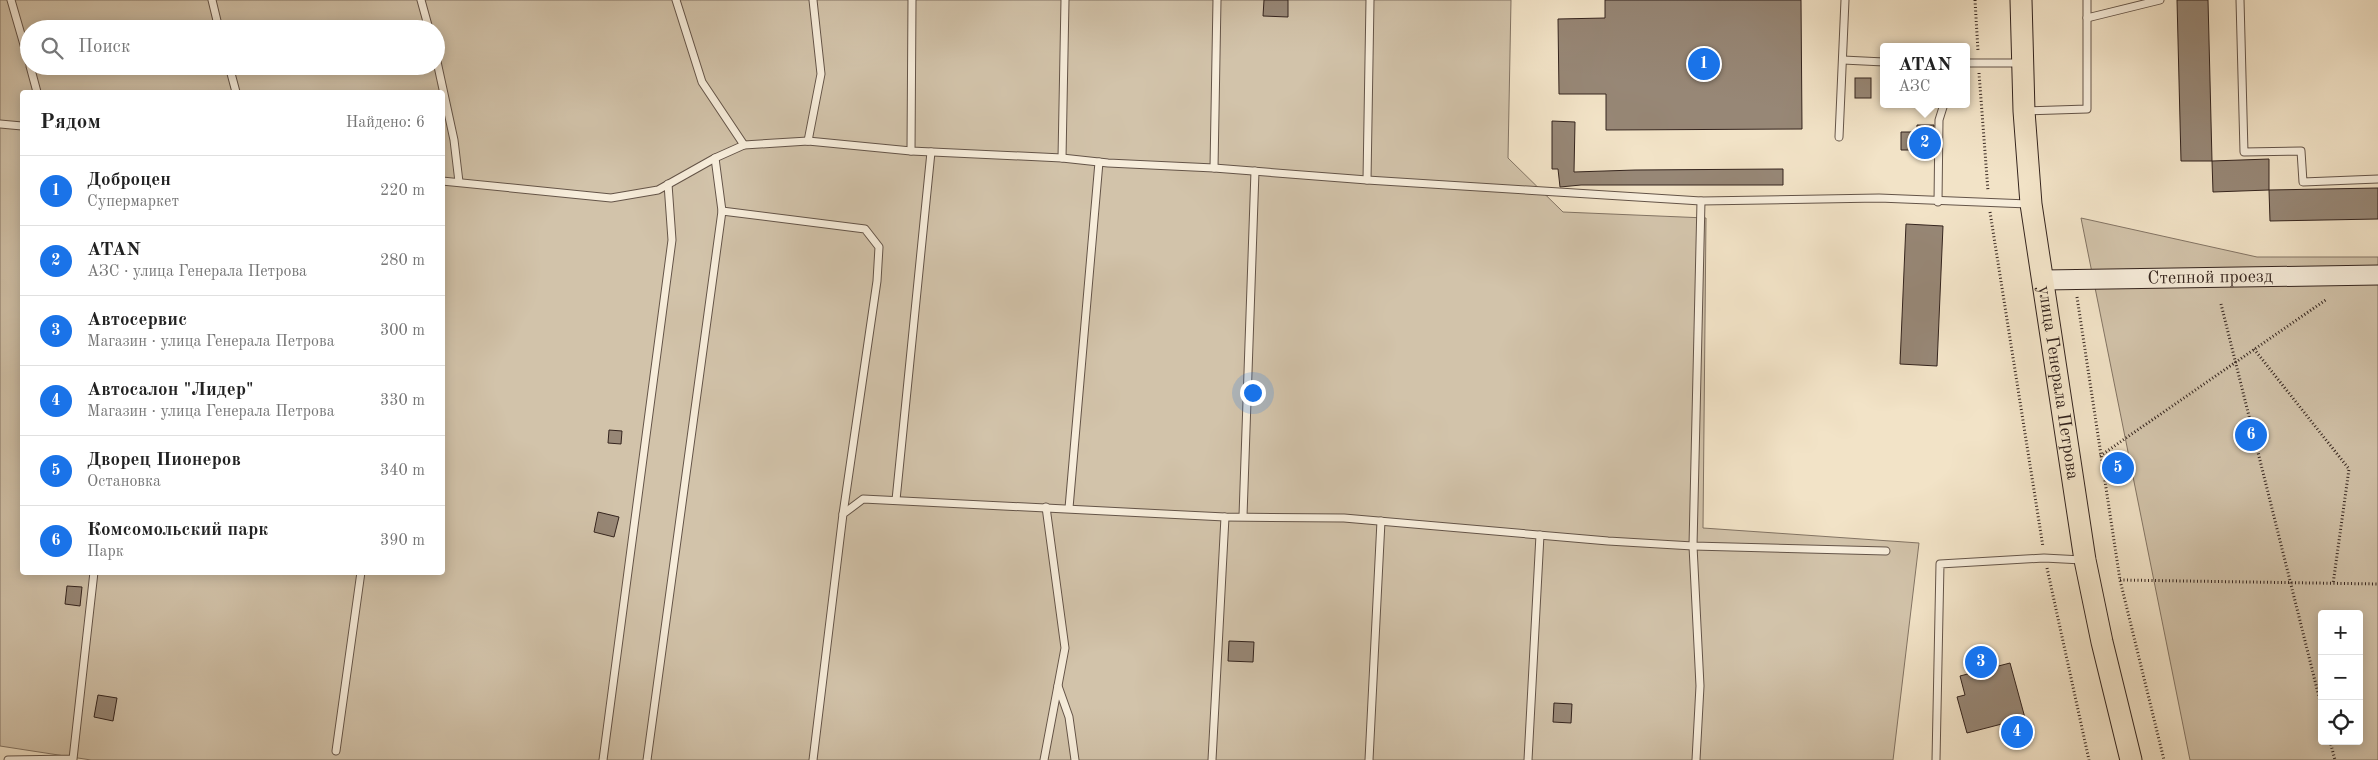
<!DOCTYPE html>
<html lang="ru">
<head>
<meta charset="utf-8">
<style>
  :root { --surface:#fff; --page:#f6f6f6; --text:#222; --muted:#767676; --line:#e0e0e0; --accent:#1a73e8 }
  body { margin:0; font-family:"Old Standard TT",serif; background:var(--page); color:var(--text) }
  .controls { position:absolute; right:15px; bottom:15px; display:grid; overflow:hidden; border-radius:5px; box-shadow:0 2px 12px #0003 }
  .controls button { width:45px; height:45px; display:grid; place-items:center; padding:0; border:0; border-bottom:1px solid var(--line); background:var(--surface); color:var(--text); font:25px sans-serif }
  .you { position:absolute; left:1252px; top:392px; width:18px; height:18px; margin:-12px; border:4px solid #fff; border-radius:50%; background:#1a73e8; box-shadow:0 0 0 8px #1a73e833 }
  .badge { display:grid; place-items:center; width:32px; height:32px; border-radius:50%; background:var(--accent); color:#fff; font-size:16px; font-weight:700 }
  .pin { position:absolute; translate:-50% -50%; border:2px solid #fff; box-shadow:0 1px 5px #0006 }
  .popup { position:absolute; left:1880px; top:43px; width:90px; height:65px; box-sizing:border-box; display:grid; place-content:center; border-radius:5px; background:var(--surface); filter:drop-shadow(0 1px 4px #0005); font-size:16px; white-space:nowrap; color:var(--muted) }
  .popup b { font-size:19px; color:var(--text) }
  .popup::after { content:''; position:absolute; left:50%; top:100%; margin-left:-10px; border:10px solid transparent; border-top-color:var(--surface) }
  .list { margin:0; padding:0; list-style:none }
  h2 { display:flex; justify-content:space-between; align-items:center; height:65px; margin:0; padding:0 20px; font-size:21px }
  h2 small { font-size:16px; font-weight:400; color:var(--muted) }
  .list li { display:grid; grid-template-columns:32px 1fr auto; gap:15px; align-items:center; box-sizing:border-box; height:70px; padding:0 20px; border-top:1px solid var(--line) }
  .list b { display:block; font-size:19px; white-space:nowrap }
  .list p { margin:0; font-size:16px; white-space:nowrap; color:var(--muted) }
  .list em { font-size:16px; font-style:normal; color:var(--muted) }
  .icon { flex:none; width:28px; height:28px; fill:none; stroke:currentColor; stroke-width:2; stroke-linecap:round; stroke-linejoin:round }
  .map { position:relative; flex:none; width:2378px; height:760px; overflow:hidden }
  .search { position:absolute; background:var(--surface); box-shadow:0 2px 12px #0003; left:20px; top:20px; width:425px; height:55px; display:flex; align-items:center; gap:12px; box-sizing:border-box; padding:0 18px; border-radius:28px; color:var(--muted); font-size:19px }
  .panel { position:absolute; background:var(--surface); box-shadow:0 2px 12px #0003; left:20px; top:90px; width:425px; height:485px; border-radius:5px }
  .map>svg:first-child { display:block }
  .green { fill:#d2c3aa; stroke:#837464; fill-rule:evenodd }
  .building { fill:#978776; stroke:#34241e }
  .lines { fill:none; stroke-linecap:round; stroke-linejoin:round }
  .service-casing { stroke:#645448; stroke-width:9 }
  .secondary-casing { stroke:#34241e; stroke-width:21 }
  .primary-casing { stroke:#34241e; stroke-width:23 }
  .path { stroke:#34241e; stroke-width:3; stroke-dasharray:1 2.5; stroke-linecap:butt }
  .service { stroke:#f7eddb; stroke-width:7 }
  .secondary { stroke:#f7eddb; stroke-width:19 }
  .primary { stroke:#f2e3c7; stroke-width:21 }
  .labels { text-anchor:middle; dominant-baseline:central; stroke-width:4; stroke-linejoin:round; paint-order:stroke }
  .street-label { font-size:18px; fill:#34241e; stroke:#f7eddb }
</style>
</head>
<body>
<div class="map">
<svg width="2378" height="760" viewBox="0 0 2378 760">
  <rect width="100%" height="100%" fill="#f2e3c7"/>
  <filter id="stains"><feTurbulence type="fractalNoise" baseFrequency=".004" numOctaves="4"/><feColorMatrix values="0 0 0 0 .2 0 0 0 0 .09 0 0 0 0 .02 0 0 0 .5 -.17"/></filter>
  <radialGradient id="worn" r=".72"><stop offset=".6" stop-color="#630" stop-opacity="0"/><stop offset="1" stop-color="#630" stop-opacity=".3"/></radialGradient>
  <g class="green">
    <path d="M0 0H1511L1508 158 1563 212 1706 218 1703 528 1919 543 1893 760H91L0 746ZM29 29H436V66H29ZM22 92H442V572H22Z"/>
    <path d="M2081 218 2257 257H2378V760H2190ZM2322 614H2359V741H2322Z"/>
  </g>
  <g class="building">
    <path d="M1264 0H1288V17L1263 16Z"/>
    <path d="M1605 0H1801L1802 129 1606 130V94H1559L1558 19 1605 18Z"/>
    <path d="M2177 0H2208L2212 161H2181Z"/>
    <rect x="1855" y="78" width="16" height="20"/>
    <path d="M1552 121 1575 122 1574 172 1635 170 1783 169V185H1581L1560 187 1558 169H1552Z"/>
    <path d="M1917 125H1934L1933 157H1917V150H1901V132H1917Z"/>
    <path d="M2269 159V190L2213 192 2212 161Z"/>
    <path d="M2378 188V219L2270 221 2269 190Z"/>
    <path d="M1906 224 1943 226 1937 366 1900 364Z"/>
    <path d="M609 430 622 431 621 444 608 443Z"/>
    <path d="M598 512 619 517 614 537 594 532Z"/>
    <path d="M67 586 82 587 80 606 65 604Z"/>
    <path d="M1229 641 1254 642 1253 662 1228 661Z"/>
    <path d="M2010 663 2025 718 1967 733 1957 697 1965 695 1960 676Z"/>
    <path d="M98 695 117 698 113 721 94 717Z"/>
    <path d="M1554 703 1572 704 1571 723 1553 722Z"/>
  </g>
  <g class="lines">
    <defs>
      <g id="service">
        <path d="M11 0 29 62"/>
        <path d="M212 0 219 29"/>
        <path d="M421 0 429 29"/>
        <path d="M676 0 702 82 744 145"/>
        <path d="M2240 0 2244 152 2301 151 2303 182 2378 179"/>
        <path d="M2087 18 2160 0"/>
        <path d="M436 57 454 140 459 182"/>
        <path d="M1843 60 1884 62"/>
        <path d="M1966 63H2019"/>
        <path d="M30 66 37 92"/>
        <path d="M229 66 236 92"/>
        <path d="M2027 111 2087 109V0"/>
        <path d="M0 124 22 126"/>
        <path d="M1839 137 1845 0"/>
        <path d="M808 141 821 74 813 0"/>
        <path d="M911 151 912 0"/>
        <path d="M1062 158 1065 0"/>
        <path d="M1214 168 1217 0"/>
        <path d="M1367 180 1370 0"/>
        <path d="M442 181 611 198 658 190 715 158 744 145 808 141 911 151 1062 158 1108 163 1214 168 1367 180 1701 201 1879 198 2028 204"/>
        <path d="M1938 202 1939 120 1944 104"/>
        <path d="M722 211 865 229 879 247 877 281 843 514"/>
        <path d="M896 500 931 152"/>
        <path d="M1069 508 1099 162"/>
        <path d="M1243 516 1255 171"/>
        <path d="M1058 686 1069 717 1075 760"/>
        <path d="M336 751 361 572"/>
        <path d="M8 760 73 759 94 572"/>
        <path d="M603 760 672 240 668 184"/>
        <path d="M647 760 722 211 715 158"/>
        <path d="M813 760 843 514 863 499 1225 517 1344 518 1608 541 1693 546 1886 551"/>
        <path d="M1044 760 1065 648 1046 507"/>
        <path d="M1212 760 1225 517"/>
        <path d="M1369 760 1381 521"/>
        <path d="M1528 760 1540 535"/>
        <path d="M1696 760 1700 686 1693 546 1701 201"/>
        <path d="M1936 760 1940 564 2044 558 2082 560"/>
      </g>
      <g id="secondary">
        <path id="s1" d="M2044 280 2378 275"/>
      </g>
      <g id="primary">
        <path id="s2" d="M2021 0 2024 111 2031 204 2085 560 2102 642 2131 760"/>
      </g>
    </defs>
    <use href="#service" class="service-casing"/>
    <use href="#secondary" class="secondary-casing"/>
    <use href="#primary" class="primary-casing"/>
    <g class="path">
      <path d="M1975 0 1978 51"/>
      <path d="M1979 73 1988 191"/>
      <path d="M1990 212 2043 547"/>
      <path d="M2077 297 2120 580 2164 760"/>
      <path d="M2221 304 2322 709"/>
      <path d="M2254 349 2349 469 2333 584"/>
      <path d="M2100 456 2327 299"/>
      <path d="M2047 568 2089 760"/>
      <path d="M2120 580 2378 584"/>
      <path d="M2330 741 2335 760"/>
    </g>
    <use href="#service" class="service"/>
    <use href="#secondary" class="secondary"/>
    <use href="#primary" class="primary"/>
  </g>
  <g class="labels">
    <g class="street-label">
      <text stroke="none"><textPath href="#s1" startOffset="166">Степной проезд</textPath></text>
      <text stroke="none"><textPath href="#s2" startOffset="385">улица Генерала Петрова</textPath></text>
    </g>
  </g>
  <rect width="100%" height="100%" filter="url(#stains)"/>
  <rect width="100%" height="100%" fill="url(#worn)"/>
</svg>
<div class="controls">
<button>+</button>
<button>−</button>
<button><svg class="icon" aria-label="locate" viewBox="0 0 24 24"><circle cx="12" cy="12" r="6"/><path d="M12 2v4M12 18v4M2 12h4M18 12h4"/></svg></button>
</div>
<div class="you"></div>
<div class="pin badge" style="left:1704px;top:64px">1</div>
<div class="pin badge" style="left:1925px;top:143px">2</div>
<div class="popup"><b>ATAN</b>АЗС</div>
<div class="pin badge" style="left:1981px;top:662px">3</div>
<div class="pin badge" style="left:2017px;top:732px">4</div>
<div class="pin badge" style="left:2118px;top:468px">5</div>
<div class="pin badge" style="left:2251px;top:435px">6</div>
<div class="search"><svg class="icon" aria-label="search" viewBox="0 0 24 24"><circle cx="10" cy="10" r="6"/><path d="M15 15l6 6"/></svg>Поиск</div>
<section class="panel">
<h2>Рядом<small>Найдено: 6</small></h2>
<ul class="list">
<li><span class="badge">1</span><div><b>Доброцен</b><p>Супермаркет</p></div><em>220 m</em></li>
<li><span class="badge">2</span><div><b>ATAN</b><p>АЗС · улица Генерала Петрова</p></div><em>280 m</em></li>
<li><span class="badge">3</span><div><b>Автосервис</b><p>Магазин · улица Генерала Петрова</p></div><em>300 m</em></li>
<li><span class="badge">4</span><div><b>Автосалон &quot;Лидер&quot;</b><p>Магазин · улица Генерала Петрова</p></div><em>330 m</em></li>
<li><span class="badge">5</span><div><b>Дворец Пионеров</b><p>Остановка</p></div><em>340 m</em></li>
<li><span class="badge">6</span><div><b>Комсомольский парк</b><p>Парк</p></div><em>390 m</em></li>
</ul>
</section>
</div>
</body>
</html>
